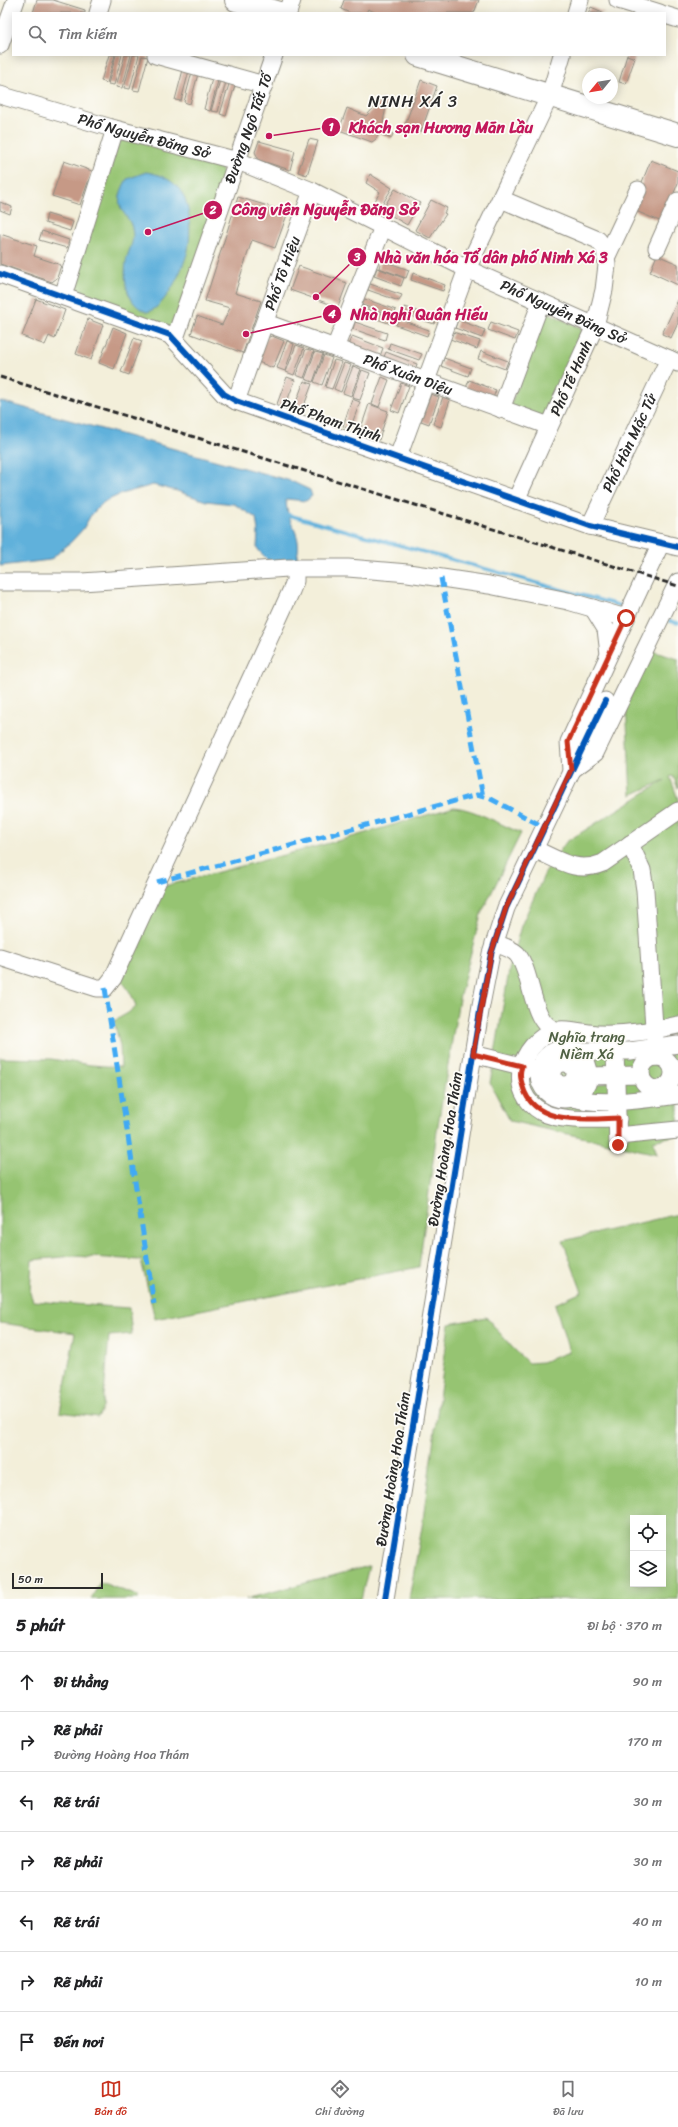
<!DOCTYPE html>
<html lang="vi">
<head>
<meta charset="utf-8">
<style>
  :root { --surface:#fff; --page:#f2f2f2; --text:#202124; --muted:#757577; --line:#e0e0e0; --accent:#c8321e }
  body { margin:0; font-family:Sriracha,sans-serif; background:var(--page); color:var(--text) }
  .controls { position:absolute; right:12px; bottom:12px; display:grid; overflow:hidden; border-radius:0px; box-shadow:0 2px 10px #0003 }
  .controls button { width:36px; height:36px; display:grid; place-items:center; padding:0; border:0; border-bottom:1px solid var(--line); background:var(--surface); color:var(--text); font:20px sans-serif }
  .compass { position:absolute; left:582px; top:68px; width:36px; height:36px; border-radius:50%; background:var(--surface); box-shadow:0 2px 10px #0003; rotate:240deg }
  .scale { position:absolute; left:12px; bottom:10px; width:91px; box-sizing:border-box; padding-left:4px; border:2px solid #2b2b2b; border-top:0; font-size:11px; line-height:14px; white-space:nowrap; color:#2b2b2b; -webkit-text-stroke:3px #fdfcf7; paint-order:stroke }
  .stop { position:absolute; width:12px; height:12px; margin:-9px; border:3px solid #c8321e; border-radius:50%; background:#fff }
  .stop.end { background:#c8321e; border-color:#fff; box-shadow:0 1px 4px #0008 }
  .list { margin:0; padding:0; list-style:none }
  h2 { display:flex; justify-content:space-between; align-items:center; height:52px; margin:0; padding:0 16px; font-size:17px }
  h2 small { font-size:13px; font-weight:400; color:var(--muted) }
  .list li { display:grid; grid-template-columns:26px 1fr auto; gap:12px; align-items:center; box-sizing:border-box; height:60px; padding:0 16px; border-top:1px solid var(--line) }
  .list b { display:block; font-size:15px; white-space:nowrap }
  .list p { margin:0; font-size:13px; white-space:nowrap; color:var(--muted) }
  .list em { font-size:13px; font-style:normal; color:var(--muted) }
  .icon { flex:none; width:22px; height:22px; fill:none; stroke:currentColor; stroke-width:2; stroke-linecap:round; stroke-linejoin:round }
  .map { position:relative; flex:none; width:678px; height:1599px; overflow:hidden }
  .search { position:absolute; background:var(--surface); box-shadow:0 2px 10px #0003; left:12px; right:12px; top:12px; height:44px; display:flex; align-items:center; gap:10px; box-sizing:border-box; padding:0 14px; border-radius:0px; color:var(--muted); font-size:15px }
  .sheet { height:472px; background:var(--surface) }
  nav { display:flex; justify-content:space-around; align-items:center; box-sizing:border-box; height:56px; border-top:1px solid var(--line); background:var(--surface); font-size:11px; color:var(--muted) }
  nav a { display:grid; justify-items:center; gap:2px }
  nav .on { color:var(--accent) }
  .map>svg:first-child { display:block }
  .green { fill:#96c472; stroke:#60784e; fill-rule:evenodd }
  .water { fill:#61b1db; stroke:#466e83 }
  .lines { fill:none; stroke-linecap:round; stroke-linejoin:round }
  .stream { stroke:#61b1db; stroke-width:3.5 }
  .building { fill:#c69986 }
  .minor-casing { stroke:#8f8d82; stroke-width:19 }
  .major-casing { stroke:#8f8d82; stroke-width:24 }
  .minor { stroke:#fff; stroke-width:17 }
  .major { stroke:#fff; stroke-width:22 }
  .rail { stroke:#2b2b2b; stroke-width:3; stroke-dasharray:6 3; stroke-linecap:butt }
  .quiet { stroke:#3fa9f5; stroke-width:5; stroke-dasharray:10 5; stroke-linecap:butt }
  .cycleway-casing { stroke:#fdfcf7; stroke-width:8 }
  .cycleway { stroke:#0057b8; stroke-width:6 }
  .route { stroke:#c8321e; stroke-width:5 }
  .labels { text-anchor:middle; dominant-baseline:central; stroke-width:3.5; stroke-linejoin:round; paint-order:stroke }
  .street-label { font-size:15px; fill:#2b2b2b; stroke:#fdfcf7 }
  .park-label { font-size:15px; fill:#506144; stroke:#fdfcf7 }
  .quarter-label { font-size:17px; letter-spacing:1px; fill:#2b2b2b; stroke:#fdfcf7 }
  .leader { fill:none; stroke:#c2185b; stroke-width:1.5 }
  .callout-dot { fill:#c2185b; stroke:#fdfcf7; stroke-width:1.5 }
  .mark-label { font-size:12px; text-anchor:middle; font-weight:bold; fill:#fff }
  .callout-label { font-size:16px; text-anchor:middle; font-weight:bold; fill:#c2185b; stroke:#fdfcf7; stroke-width:3.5; stroke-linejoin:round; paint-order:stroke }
</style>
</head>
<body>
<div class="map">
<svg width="678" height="1599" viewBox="0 0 678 1599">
  <rect width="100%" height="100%" fill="#fdfcf7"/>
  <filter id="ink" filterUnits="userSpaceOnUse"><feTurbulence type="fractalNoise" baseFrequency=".025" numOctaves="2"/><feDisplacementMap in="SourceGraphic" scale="8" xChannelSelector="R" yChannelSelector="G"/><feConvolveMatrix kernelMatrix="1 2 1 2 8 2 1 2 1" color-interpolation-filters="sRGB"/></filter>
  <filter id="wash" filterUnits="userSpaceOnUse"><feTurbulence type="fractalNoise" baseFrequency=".012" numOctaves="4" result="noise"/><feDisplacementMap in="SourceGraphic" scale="16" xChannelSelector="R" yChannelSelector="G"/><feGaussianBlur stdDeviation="0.9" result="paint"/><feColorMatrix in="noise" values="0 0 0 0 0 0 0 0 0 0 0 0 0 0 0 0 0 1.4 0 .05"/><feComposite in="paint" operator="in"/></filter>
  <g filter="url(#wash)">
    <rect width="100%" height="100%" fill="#f3efda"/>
    <g class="green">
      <path d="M129 138 219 164 225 177 175 326 166 329 75 296 72 287 119 142Z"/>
      <path d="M547 312 580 328 584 335 547 420 510 406Z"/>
      <path d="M652 651 678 659V788L673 776 670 777 678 799V1135L653 1141 657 1154 510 1121 490 1083 510 965 521 926 545 873 566 842 665 780 631 795 626 705Z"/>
      <path d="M454 807C475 809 501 825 521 833L481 914 459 999 437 1131 419 1267 155 1319 141 1260 73 1256 32 1260 30 1293 33 1301 129 1308 132 1334 109 1336 103 1407 98 1417 60 1412 75 1333 0 1323V1058L51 1059 91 1065 121 1067 120 1046 114 1021 128 1013 136 1006C132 995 127 985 117 977L161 887 345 839Z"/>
      <path d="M678 1214V1599H409L422 1527 449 1324 486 1317 511 1346 528 1363 542 1362 569 1352 555 1304 582 1292 563 1241ZM633 1518H663V1584H633Z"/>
      <path d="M369 1566 361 1599H246Z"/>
      <path d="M100 1582 138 1596V1599H91Z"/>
    </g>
    <g class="water">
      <path d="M146 172C160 174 174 180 182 193 191 207 191 233 188 250 184 267 165 309 147 312 127 305 123 281 126 262 127 253 133 245 133 236 133 210 107 214 127 179Z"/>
      <path d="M0 401 291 481 310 490 312 496 306 501 286 499C286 524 305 534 296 560L278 565 266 559 257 548 258 531 256 518 234 504 206 501 177 491 153 485 121 494 104 502 91 515 83 529 71 542 50 560 0 566Z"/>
    </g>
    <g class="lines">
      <g class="stream">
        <path d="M285 514 625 607"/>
        <path d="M670 621 678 623"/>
      </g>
    </g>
    <g id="blocks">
      <g class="building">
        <path d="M37 0H53L85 10V13H33Z"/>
        <path d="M344 0H479L474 13H376L368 9 366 13H350L341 9Z"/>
        <path d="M591 7 605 13H588Z"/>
        <path d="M109 55H115L107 83 101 81Z"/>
        <path d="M116 55H122L114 85 108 84Z"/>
        <path d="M125 55H131L122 88 116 87Z"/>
        <path d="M133 55H139L130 89 124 88Z"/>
        <path d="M627 55 635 58 626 84 619 82Z"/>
        <path d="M142 56 148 57 139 91 133 90Z"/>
        <path d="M184 66 190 67 181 101 175 100Z"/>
        <path d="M193 68 199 70 190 104 184 102Z"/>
        <path d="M213 75 219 77 210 111 204 109Z"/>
        <path d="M221 77 227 78 218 112 211 111Z"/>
        <path d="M421 80 437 86 421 132 405 125Z"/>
        <path d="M230 81 236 82 226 116 220 114Z"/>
        <path d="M382 99 387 102 383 122 389 124 387 131 393 134 391 139 379 133 376 139 372 142 339 130 347 108 366 116Z"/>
        <path d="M309 139 318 141 307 175 298 172Z"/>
        <path d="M259 141 295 151 290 170 259 160 255 152Z"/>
        <path d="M651 160 678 171V183L662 222 631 209Z"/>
        <path d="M64 161 92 171 80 205 52 196Z"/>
        <path d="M370 174 392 188 382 205 375 201 380 192 366 183Z"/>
        <path d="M395 189 420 203 407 225 382 210Z"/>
        <path d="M238 197 288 212 275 248 252 240 235 293 261 301 243 353 191 334 197 316 222 325 230 308 205 301Z"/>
        <path d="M431 200 447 208 444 213 446 214 430 238 415 230Z"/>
        <path d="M0 202 12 207 10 214 0 210Z"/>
        <path d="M47 214 73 222 70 231 45 223Z"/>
        <path d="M42 231 69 240 67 248 39 240Z"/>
        <path d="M0 234 37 246 34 256 61 265 57 278 52 282 0 264Z"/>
        <path d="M657 255 678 264V285L650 272Z"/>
        <path d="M381 260 409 270 406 278 379 268Z"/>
        <path d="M299 266 347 283 338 307 290 290Z"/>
        <path d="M377 268 404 278 401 286 374 276Z"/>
        <path d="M413 273 445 285 443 291 411 280Z"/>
        <path d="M370 284 402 295 399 301 368 290Z"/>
        <path d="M36 299 65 310 55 339 49 336 45 345 22 336Z"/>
        <path d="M365 299 396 310 394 316 362 305Z"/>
        <path d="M678 300V323L671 338 662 334Z"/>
        <path d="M362 307 394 318 391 324 360 313Z"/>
        <path d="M405 307 436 318 434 324 403 313Z"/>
        <path d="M88 319 103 325 91 360 76 354Z"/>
        <path d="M398 319 429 330 427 336 396 325Z"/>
        <path d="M458 320 485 330 482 338 455 328Z"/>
        <path d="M355 322 387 333 385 340 353 329Z"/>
        <path d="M491 322 518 332 515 340 488 330Z"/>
        <path d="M113 327 127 333 114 369 99 363Z"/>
        <path d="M453 332 480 341 477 349 450 339Z"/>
        <path d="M272 336 284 341 273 368 256 361 266 338Z"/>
        <path d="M352 336 383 348 379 359 347 347Z"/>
        <path d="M134 338 142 341 129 375 121 372Z"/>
        <path d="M287 341 294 344 285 371 277 368Z"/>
        <path d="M390 343 422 354 419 360 388 349Z"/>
        <path d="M296 345 304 348 294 375 286 372Z"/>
        <path d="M306 349 314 351 304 378 296 375Z"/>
        <path d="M481 351 508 361 505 369 478 359Z"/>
        <path d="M315 352 323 354 313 382 305 379Z"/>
        <path d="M386 352 417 364 415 370 383 359Z"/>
        <path d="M324 355 332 358 322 385 314 382Z"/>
        <path d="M444 358 471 368 468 376 441 366Z"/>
        <path d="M334 360 342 362 332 389 325 387Z"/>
        <path d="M344 363 351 365 341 392 334 389Z"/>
        <path d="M353 366 361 369 351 396 343 393Z"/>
        <path d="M362 370 370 373 360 400 352 398Z"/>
        <path d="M287 377 295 380 285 407 277 404Z"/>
        <path d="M382 377 389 380 379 407 372 404Z"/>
        <path d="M469 380 496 390 493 398 466 388Z"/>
        <path d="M304 381 312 384 302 411 294 408Z"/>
        <path d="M401 383 409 386 399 413 391 410Z"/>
        <path d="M431 394 439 397 429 424 421 421Z"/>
        <path d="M443 397 450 400 441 427 433 424Z"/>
        <path d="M352 399 360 402 350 429 343 426Z"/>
        <path d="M369 404 388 411 379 440 359 434Z"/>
      </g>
    </g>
  </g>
  <g filter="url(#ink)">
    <use href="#blocks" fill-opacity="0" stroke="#8f8d82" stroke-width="1"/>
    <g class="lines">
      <defs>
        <g id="minor">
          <path d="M618 0 660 13"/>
          <path d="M98 13 102 0"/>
          <path d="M288 13 292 0"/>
          <path d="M576 13 580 0"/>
          <path d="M665 15 678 19"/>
          <path d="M0 45 16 0"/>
          <path d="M156 55 264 85"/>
          <path id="s1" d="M0 95 115 129 238 161 312 191 467 269 678 363"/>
          <path d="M501 199 598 240 605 249 607 265 604 290 595 326 516 500"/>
          <path d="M657 248 678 201"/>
          <path d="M606 258 638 190"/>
          <path d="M0 274 170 335 224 394 236 401 590 526 678 547"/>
          <path d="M63 296 115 129"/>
          <path id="s2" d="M266 323 549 426"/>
          <path id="s3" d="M175 338 274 55"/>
          <path d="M335 348 383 227"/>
          <path id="s4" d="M236 401 312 191"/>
          <path d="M501 409 541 302"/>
          <path d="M398 457 467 269 550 95 562 55"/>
          <path id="s5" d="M590 526 669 359"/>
          <path d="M0 582H82L288 568H348L408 573 489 585 568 601 626 618 569 742 571 770"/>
          <path d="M593 608 606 629 609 654"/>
          <path d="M626 618 661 543"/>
          <path d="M573 769 595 753 678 582"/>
          <path d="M630 844 642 870 645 890 656 1057"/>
          <path d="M534 849C559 860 576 874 603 863L678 811"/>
          <path d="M494 943C502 946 511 948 517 954 533 973 531 1025 556 1030"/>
          <path d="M0 957 97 988H105L113 978 291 591 295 581V568"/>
          <circle cx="564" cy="1074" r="25"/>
          <path d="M574 1051H630L678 1044"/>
          <path d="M615 1052 618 1145"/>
          <path d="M473 1054 533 1069"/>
          <circle cx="657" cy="1073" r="16"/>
          <circle cx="564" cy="1074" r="11"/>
          <path d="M588 1076 641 1075"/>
          <path d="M570 1097C597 1107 649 1099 678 1095"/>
          <path d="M618 1119C596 1119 561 1122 542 1112 505 1091 520 1044 554 1031 564 1027 588 1034 599 1034 626 1035 652 1031 678 1025"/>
          <path d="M618 1136 678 1130"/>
          <path d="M385 1599 481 1005 491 954 506 908 605 701"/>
        </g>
        <g id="major">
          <path d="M236 0 280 13"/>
          <path d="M418 55 678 135"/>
        </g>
      </defs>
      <use href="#minor" class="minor-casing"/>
      <use href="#major" class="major-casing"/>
      <use href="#minor" class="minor"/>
      <use href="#major" class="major"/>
      <path class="rail" d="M0 377 678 586"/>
      <g class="quiet">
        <path d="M441 578 483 797"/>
        <path d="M157 882 477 795 491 799 544 827"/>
        <path d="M105 988 154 1304"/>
      </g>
      <defs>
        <g id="cycleway">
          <path d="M0 274 170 335 224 394 236 401 590 526 678 547"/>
          <path d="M385 1599 481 1005 491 954 506 908 605 701"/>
        </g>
      </defs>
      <use href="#cycleway" class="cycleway-casing"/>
      <use href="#cycleway" class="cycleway"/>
    </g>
  </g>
  <g class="lines" filter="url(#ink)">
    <path class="route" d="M618 1145V1118C586 1119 534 1126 523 1087 521 1080 519 1074 522 1066L473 1054 491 954 506 908 571 770 568 742 626 618"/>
  </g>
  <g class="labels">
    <g class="street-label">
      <text stroke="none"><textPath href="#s3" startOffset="222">Đường Ngô Tất Tố</textPath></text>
      <text stroke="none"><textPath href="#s1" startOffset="150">Phố Nguyễn Đăng Sở</textPath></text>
      <text stroke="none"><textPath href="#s4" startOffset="136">Phố Tô Hiệu</textPath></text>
      <text stroke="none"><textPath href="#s1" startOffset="606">Phố Nguyễn Đăng Sở</textPath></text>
      <text stroke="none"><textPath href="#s2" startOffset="151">Phố Xuân Diệu</textPath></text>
      <text transform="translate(571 378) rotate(-66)">Phố Tế Hanh</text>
      <text transform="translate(331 420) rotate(19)">Phố Phạm Thịnh</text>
      <text stroke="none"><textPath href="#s5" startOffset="92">Phố Hàn Mặc Tử</textPath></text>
      <text transform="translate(445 1149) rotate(-81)">Đường Hoàng Hoa Thám</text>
      <text transform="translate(393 1469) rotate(-81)">Đường Hoàng Hoa Thám</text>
    </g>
    <g class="park-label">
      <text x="587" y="1037">Nghĩa trang<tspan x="587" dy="17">Niềm Xá</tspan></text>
    </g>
    <g class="quarter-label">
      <text x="413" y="101">NINH XÁ 3</text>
    </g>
  </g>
  <path class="leader" d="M269 136L331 127M148 232L213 210M316 297L357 257M246 334L332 314"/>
  <g class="callout-dot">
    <circle cx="269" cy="136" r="4"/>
    <circle cx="148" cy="232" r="4"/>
    <circle cx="316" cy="297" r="4"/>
    <circle cx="246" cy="334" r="4"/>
    <circle cx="331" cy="127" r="10"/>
    <circle cx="213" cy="210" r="10"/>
    <circle cx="357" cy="257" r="10"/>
    <circle cx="332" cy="314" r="10"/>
  </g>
  <g class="mark-label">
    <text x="331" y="131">1</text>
    <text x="213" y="214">2</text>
    <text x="357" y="261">3</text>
    <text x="332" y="318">4</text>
  </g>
  <g class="callout-label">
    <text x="441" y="133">Khách sạn Hương Mãn Lầu</text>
    <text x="325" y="215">Công viên Nguyễn Đăng Sở</text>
    <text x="491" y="263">Nhà văn hóa Tổ dân phố Ninh Xá 3</text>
    <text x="419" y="320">Nhà nghỉ Quân Hiếu</text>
  </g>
</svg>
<div class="controls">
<button><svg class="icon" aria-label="locate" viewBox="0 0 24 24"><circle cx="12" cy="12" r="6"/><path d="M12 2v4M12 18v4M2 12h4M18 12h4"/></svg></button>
<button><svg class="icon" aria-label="layers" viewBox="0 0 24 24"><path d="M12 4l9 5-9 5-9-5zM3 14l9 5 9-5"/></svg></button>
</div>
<svg class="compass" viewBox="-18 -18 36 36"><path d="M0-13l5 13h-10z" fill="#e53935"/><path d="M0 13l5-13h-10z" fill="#757577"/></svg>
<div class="scale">50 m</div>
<div class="stop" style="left:626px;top:618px"></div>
<div class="stop end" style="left:618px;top:1145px"></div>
<div class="search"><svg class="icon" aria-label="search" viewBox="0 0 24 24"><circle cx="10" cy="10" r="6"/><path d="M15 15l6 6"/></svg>Tìm kiếm</div>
</div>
<section class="sheet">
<h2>5 phút<small>Đi bộ · 370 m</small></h2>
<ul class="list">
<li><svg class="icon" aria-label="ahead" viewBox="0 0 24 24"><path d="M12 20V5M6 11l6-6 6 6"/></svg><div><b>Đi thẳng</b></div><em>90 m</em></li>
<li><svg class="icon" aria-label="right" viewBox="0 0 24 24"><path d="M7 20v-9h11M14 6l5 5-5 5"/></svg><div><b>Rẽ phải</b><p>Đường Hoàng Hoa Thám</p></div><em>170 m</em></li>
<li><svg class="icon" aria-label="left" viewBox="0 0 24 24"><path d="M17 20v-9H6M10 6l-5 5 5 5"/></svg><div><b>Rẽ trái</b></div><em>30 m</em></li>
<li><svg class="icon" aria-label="right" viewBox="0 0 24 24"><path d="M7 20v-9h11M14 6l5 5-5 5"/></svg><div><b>Rẽ phải</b></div><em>30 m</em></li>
<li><svg class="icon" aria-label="left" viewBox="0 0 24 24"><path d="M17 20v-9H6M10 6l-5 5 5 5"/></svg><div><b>Rẽ trái</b></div><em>40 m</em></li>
<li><svg class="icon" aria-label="right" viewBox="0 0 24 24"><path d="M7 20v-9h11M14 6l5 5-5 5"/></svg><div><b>Rẽ phải</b></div><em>10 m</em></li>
<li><svg class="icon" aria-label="arrive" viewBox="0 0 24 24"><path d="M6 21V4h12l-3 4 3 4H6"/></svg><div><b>Đến nơi</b></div></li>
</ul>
</section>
<nav>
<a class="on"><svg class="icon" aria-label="map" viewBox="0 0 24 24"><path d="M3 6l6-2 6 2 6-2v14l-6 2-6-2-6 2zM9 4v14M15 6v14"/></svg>Bản đồ</a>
<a><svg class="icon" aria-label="directions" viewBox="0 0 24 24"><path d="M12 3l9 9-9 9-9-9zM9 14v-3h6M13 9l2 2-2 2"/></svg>Chỉ đường</a>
<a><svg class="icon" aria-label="saved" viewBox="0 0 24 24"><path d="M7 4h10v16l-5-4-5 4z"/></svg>Đã lưu</a>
</nav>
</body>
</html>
